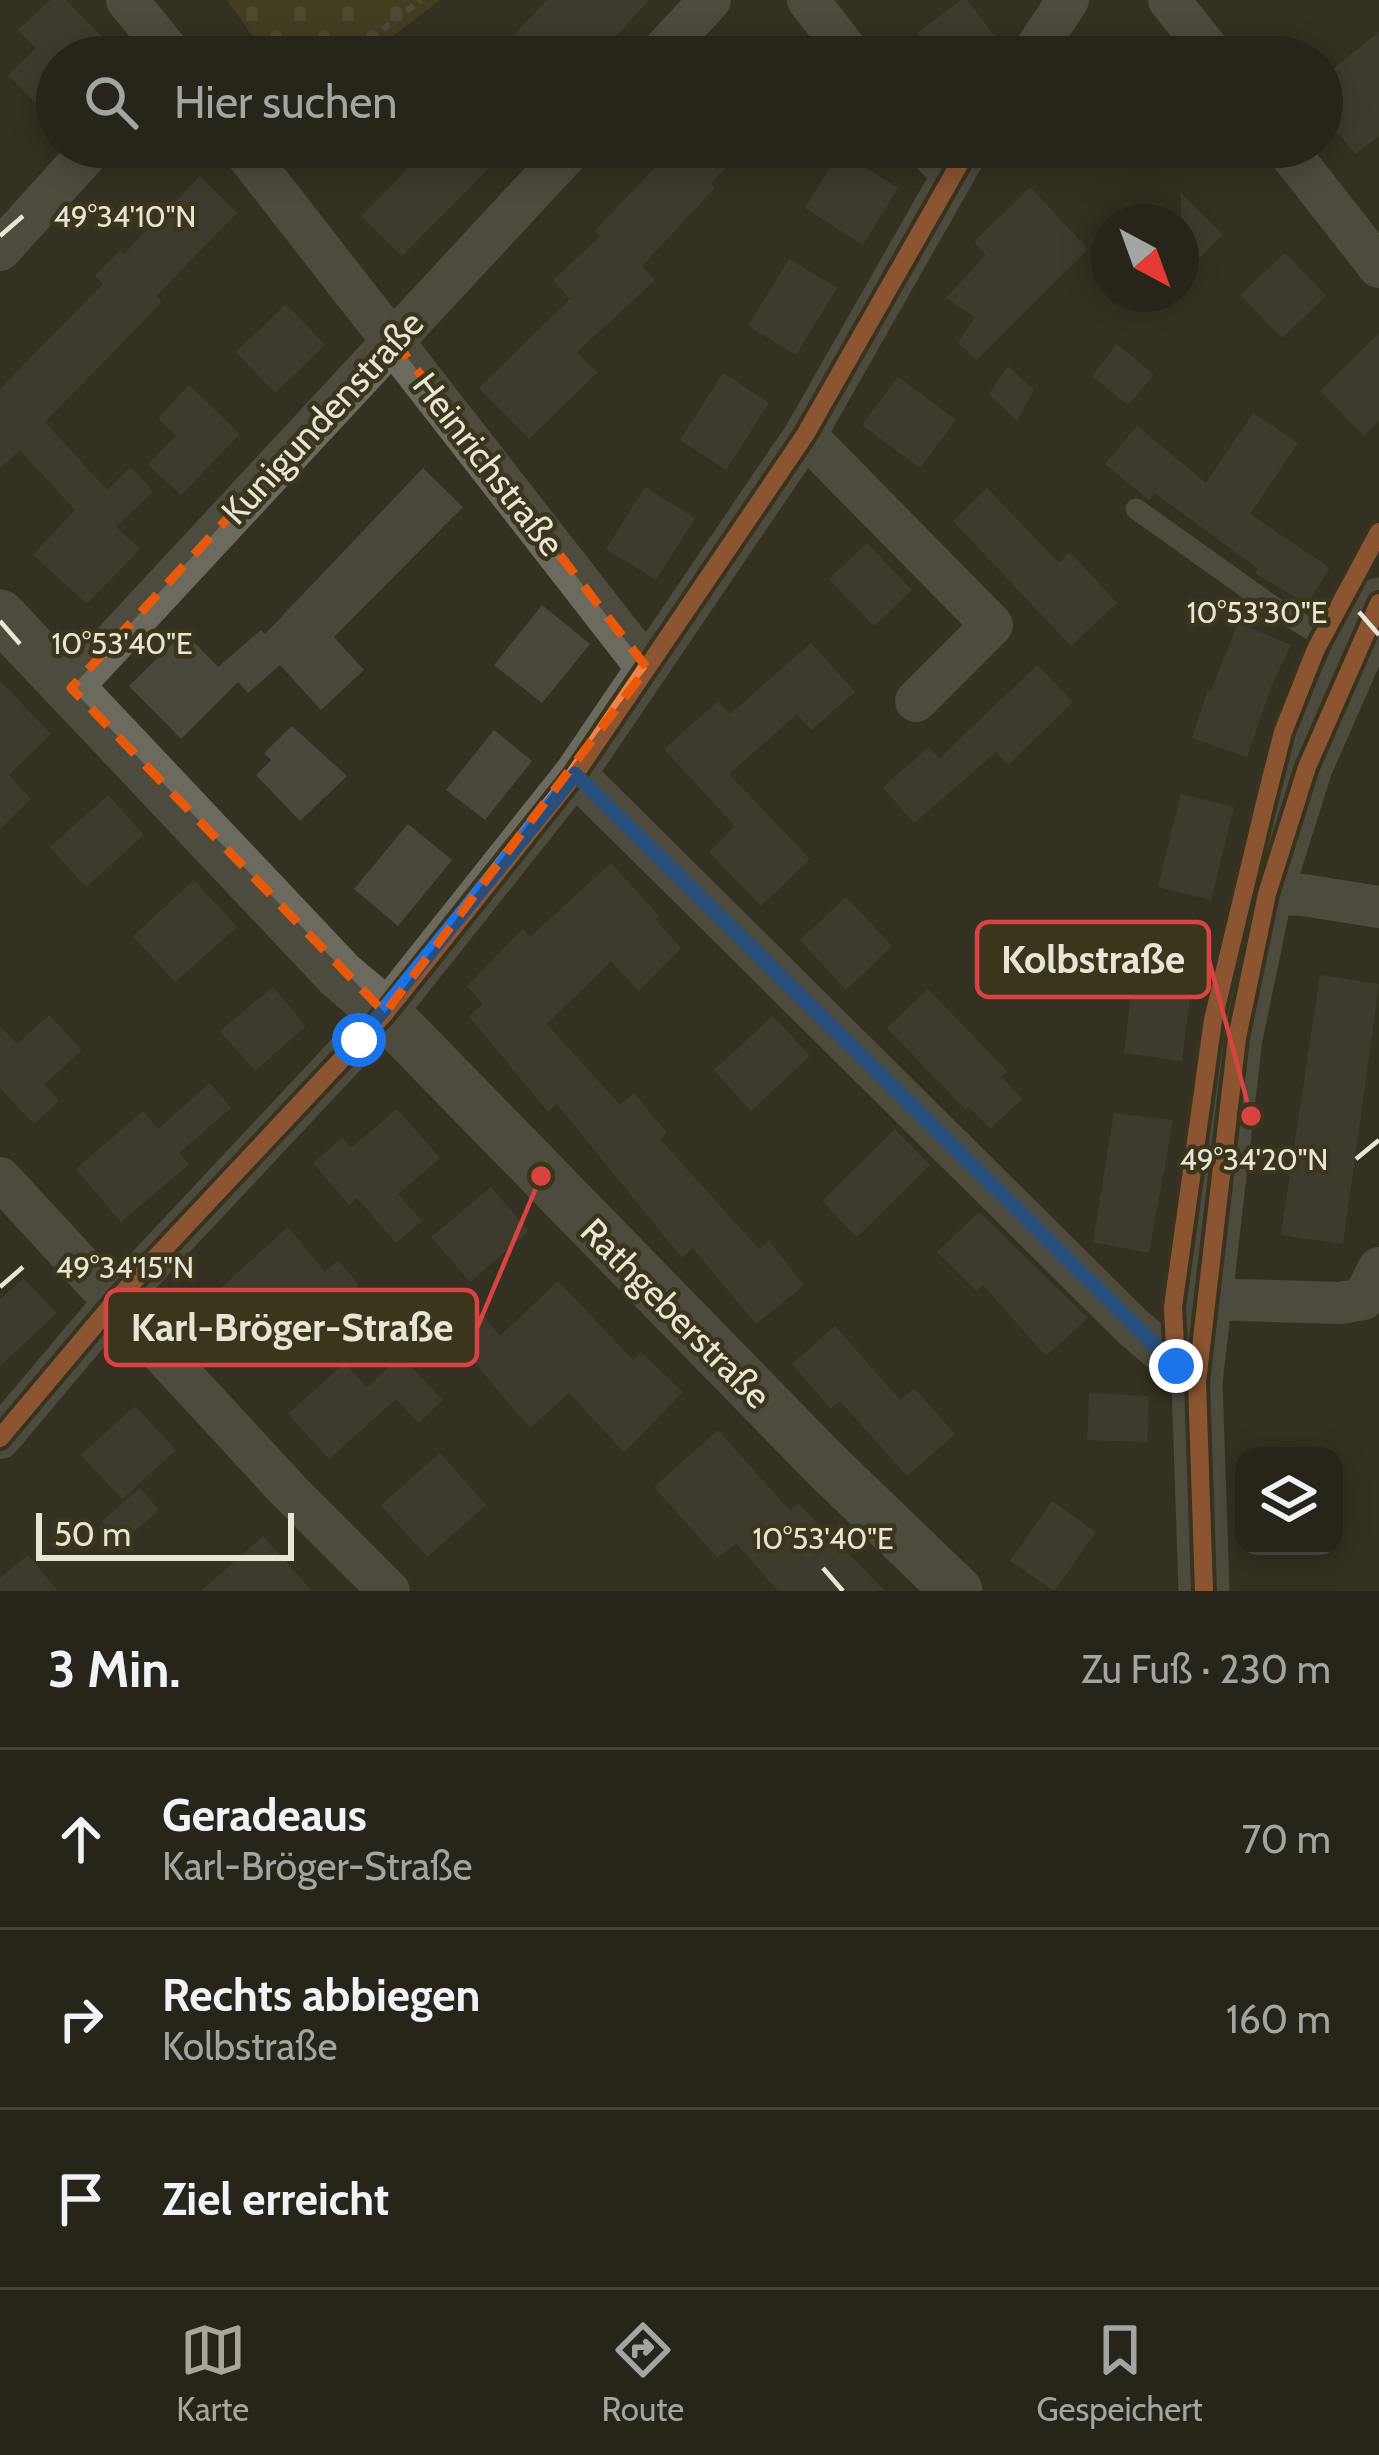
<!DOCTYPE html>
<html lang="de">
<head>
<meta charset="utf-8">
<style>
  :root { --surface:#27251a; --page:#333127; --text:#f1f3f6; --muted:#a4a5a2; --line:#434239; --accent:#a9a697 }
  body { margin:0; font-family:Cabin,sans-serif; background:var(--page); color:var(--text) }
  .controls { position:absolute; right:36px; bottom:36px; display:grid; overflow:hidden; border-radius:24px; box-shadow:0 6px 30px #0003 }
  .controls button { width:108px; height:108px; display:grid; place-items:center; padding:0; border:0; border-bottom:3px solid var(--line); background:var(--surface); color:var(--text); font:60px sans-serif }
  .compass { position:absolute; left:1091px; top:204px; width:108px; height:108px; border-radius:50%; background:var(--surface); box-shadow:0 6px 30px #0003; rotate:139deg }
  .scale { position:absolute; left:36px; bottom:30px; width:258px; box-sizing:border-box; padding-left:12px; border:6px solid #e8e5d6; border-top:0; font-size:33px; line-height:42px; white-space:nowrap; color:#e8e5d6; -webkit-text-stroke:9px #3b351c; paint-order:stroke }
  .stop { position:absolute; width:36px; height:36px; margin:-27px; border:9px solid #1a73e8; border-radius:50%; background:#fff }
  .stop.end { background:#1a73e8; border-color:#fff; box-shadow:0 3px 12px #0008 }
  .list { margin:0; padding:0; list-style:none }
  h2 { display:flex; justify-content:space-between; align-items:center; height:156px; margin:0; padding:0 48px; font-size:51px }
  h2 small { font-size:39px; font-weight:400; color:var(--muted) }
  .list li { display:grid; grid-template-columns:78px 1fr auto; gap:36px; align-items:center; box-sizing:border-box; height:180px; padding:0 48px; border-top:3px solid var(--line) }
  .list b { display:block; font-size:45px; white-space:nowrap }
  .list p { margin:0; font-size:39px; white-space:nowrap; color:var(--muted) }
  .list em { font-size:39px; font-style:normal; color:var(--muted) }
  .icon { flex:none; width:66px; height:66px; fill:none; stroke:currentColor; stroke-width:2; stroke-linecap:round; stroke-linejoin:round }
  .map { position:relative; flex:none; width:1379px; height:1591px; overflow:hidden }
  .search { position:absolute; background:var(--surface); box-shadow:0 6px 30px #0003; left:36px; right:36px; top:36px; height:132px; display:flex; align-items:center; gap:30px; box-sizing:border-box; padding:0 42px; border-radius:66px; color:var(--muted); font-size:45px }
  .sheet { height:696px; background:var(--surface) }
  nav { display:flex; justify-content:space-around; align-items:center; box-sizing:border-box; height:168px; border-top:3px solid var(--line); background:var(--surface); font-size:33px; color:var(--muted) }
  nav a { display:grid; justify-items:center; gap:6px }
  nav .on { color:var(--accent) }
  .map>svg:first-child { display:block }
  .cemetery { fill:url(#cemetery-stones) }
  .building { fill:#4a473c }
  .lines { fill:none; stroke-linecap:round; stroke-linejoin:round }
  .path { stroke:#6a675e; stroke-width:6; stroke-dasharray:9 6; stroke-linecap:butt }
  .service { stroke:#6c6a5f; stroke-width:21 }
  .minor { stroke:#6c6a5f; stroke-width:42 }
  .tertiary { stroke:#6c6a5f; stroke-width:51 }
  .cycleway-casing { stroke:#3b351c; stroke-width:26 }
  .cycleway { stroke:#f48246; stroke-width:18 }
  .route { stroke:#1a73e8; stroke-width:15 }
  .marked { fill:none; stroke:#e8590c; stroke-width:9; stroke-dasharray:24 15; stroke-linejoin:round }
  .ticks { fill:none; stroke:#e8e5d6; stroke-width:4.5 }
  .labels { text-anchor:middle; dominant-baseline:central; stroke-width:9; stroke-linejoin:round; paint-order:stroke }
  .street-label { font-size:36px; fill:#e8e5d6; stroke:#3b351c }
  .ticks-label { font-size:30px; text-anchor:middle; fill:#e8e5d6; stroke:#3b351c; stroke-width:9; stroke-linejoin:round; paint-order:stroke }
  .leader { fill:none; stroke:#d94442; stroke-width:4.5 }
  .callout-dot { fill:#d94442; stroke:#3b351c; stroke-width:4.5 }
  .callout { fill:#3b351c; stroke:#d94442; stroke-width:4.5 }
  .callout-label { font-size:39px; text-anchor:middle; font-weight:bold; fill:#e8e5d6 }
</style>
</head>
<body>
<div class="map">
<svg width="1379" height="1591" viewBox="0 0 1379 1591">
  <defs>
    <pattern id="cemetery-stones" width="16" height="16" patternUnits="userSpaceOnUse" patternTransform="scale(3)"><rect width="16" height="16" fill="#564d23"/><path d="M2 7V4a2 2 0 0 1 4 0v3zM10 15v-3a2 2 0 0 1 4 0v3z" fill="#6e6642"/></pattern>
  </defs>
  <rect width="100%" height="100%" fill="#343123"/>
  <path class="cemetery" d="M227 0H440L365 57H267Z"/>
  <g class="building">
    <path d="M50 0H66L122 57H57V125L8 75 36 48 18 30Z"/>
    <path d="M547 0H649L597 57H493Z"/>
    <path d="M961 0H967L1000 43 981 57H936L917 33Z"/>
    <path d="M1379 32V136L1355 154 1322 112V78Z"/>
    <path d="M429 147H510L402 256 361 216Z"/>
    <path d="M674 147H745L711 183 715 188 642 266 655 280 577 352 597 373 529 439 479 388 570 299 553 280 600 237 595 231Z"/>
    <path d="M840 152 898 188 863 245 805 208Z"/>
    <path d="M200 176 237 213 156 296 162 302 45 422 107 490 130 467 153 491 116 527 140 549 87 604 33 555 75 510 20 450 0 468V389L103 284 95 275 120 251 123 255Z"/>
    <path d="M1030 187 1088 249 977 360 958 343 975 317 946 298 986 255 974 242Z"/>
    <path d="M1181 193 1223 235 1181 276Z"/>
    <path d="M1285 253 1326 296 1282 338 1240 295Z"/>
    <path d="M789 259 837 288 796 355 748 326Z"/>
    <path d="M286 304 325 345 275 393 236 352Z"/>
    <path d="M1379 333V421L1364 436 1320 391Z"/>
    <path d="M1117 344 1154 375 1128 405 1092 376Z"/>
    <path d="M1008 366 1034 390 1017 421 989 394Z"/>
    <path d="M723 373 769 403 726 470 680 440Z"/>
    <path d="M898 377 956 420 920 468 862 425Z"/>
    <path d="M189 385 240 434 181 495 148 465 176 435 158 418Z"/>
    <path d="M1253 413 1298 443 1250 514 1330 568 1307 604 1255 573 1258 569 1155 493 1149 500 1105 464 1137 426 1206 483Z"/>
    <path d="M423 468 463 507 334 637 364 670 321 710 280 665 248 693 238 682 181 739 129 686 184 632 218 667 261 630 265 634Z"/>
    <path d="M645 487 695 518 656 580 606 549Z"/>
    <path d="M987 488 1059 563 1070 552 1117 603 1071 646 953 521Z"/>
    <path d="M867 543 912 590 874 626 829 579Z"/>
    <path d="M542 605 590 644 542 703 494 665Z"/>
    <path d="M1238 623 1291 645 1271 687 1247 757 1192 738 1208 690 1211 691Z"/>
    <path d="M811 643 855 692 811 730 797 714 729 774 810 859 761 906 709 852 735 826 664 749 718 701 730 714Z"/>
    <path d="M1037 665 1073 702 1008 765 996 752 914 823 883 787 929 747 939 759Z"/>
    <path d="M0 681 51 734 9 775 31 799 0 829Z"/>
    <path d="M292 726 347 776 300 821 256 775 271 760 264 753Z"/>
    <path d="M494 730 532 761 485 820 446 790Z"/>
    <path d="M1181 794 1234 807 1211 900 1158 887Z"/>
    <path d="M108 795 144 835 86 887 50 847Z"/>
    <path d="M408 824 452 860 398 926 354 889Z"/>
    <path d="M611 863 659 916 655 919 681 948 639 991 611 961 547 1024 620 1105 634 1093 667 1133 660 1139 759 1249 769 1241 804 1285 756 1324 693 1248 682 1258 557 1104 548 1112 469 1016 483 1004 467 986 523 929 530 937Z"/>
    <path d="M194 880 237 927 175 982 133 936Z"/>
    <path d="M846 897 892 946 846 990 800 940Z"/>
    <path d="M1138 933 1197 940 1182 1061 1124 1053Z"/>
    <path d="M1320 975 1379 984 1343 1244 1281 1235Z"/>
    <path d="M273 987 306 1026 255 1071 220 1031Z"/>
    <path d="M928 989 1007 1071 1001 1077 1022 1099 990 1129 969 1107 966 1110 887 1028Z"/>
    <path d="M49 1015 82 1050 44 1085 59 1101 34 1124 0 1088V1026L17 1044Z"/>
    <path d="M773 1016 810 1056 751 1111 714 1070Z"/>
    <path d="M210 1083 231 1108 179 1153 189 1164 121 1222 76 1169 143 1111 158 1129Z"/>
    <path d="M397 1109 440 1158 398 1194 422 1221 396 1243 357 1198 349 1205 313 1163 342 1138 351 1148Z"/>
    <path d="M1114 1113 1173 1120 1149 1253 1093 1242Z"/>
    <path d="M895 1129 930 1165 857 1237 822 1201Z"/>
    <path d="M491 1187 529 1231 470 1282 431 1237Z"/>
    <path d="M979 1212 1088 1318 1046 1356 983 1285 976 1291 937 1252Z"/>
    <path d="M288 1227 325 1272 338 1260 359 1285 321 1319 308 1305 241 1365 194 1312Z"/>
    <path d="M23 1278 57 1313 0 1366V1300Z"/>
    <path d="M558 1281 633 1360 641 1352 683 1392 624 1452 569 1393 530 1428 435 1316 464 1292 500 1336Z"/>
    <path d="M835 1326 900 1400 914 1388 955 1434 907 1476 840 1401 831 1409 792 1364Z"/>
    <path d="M400 1356 443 1400 419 1423 396 1399 329 1459 288 1414 345 1363 367 1388Z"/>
    <path d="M1089 1393 1149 1396 1147 1442 1087 1440Z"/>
    <path d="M135 1406 176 1450 122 1499 81 1455Z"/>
    <path d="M718 1430 790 1511 798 1503 885 1591H778L736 1543 718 1558 654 1487Z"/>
    <path d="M440 1453 486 1505 427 1557 381 1505Z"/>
    <path d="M140 1488 159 1510 121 1543 102 1521Z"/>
    <path d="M1052 1501 1096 1532 1054 1591 1010 1561Z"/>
    <path d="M263 1536 312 1591H201Z"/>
    <path d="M28 1555 58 1591H0V1578Z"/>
  </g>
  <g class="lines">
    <path class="path" d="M347 57 421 0"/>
    <path class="service" d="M1136 509 1272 606 1355 656"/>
    <g class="minor">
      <path d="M127 0 173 57"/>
      <path d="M808 0 852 57"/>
      <path d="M1169 0 1214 57"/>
      <path d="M657 57 710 0"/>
      <path d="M1030 57 1068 0"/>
      <path d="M241 147 647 668"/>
      <path d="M926 147 951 173"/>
      <path d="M1285 147 1379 267"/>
      <path d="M0 250 93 147"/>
      <path d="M805 435 992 625 916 701"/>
      <path d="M71 688 573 147"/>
      <path d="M575 774 1133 1327 1197 1382"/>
      <path d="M1267 894 1303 895 1379 907"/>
      <path d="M0 1178 288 1490 389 1591"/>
      <path d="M1208 1299 1340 1303 1363 1299 1379 1268"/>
      <path d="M0 1438 116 1300 385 1013 575 774 805 435 969 147"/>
    </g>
    <g class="tertiary">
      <path d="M0 615 341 976 385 1013 826 1465 957 1591"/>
      <path d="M1204 1591 1197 1382 1237 1038 1267 894 1307 767 1379 603"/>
    </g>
    <defs>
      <g id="cycleway">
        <path d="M1176 1366 1173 1307 1213 1020 1266 799 1283 732 1316 649 1379 532"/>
        <path d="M0 1438 116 1300 385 1013 575 774 805 435 969 147"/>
        <path d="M1204 1591 1197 1382 1237 1038 1267 894 1307 767 1379 603"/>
      </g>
    </defs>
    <use href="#cycleway" class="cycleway-casing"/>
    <use href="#cycleway" class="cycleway"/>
  </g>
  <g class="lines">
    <path class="route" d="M359 1040 575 774 1176 1366"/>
  </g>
  <path d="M0 0H1379V1591H0ZM393 339 647 668 385 1013 71 688Z" fill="#343123" fill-opacity=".55" fill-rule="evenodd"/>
  <path class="marked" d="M393 339 647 668 385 1013 71 688Z"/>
  <path class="ticks" d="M0 236 23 216M1359 612 1379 635M0 621 20 644M1356 1159 1379 1140M0 1287 23 1267M823 1568 843 1591"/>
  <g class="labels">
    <g class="street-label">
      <text transform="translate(322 417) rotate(-47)">Kunigundenstraße</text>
      <text transform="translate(489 464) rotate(52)">Heinrichstraße</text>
      <text transform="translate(676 1313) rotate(45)">Rathgeberstraße</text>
    </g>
  </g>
  <g class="ticks-label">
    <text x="125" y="227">49°34'10"N</text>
    <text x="1257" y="623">10°53'30"E</text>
    <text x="122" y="654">10°53'40"E</text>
    <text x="1254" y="1170">49°34'20"N</text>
    <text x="125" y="1278">49°34'15"N</text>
    <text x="823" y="1549">10°53'40"E</text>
  </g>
  <path class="leader" d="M1251 1116L1209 960M541 1176L477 1328"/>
  <g class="callout-dot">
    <circle cx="1251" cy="1116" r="12"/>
    <circle cx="541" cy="1176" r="12"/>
  </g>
  <g class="callout">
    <rect x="977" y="922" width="232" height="75" rx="12"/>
    <rect x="106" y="1290" width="371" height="75" rx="12"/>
  </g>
  <g class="callout-label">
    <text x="1093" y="973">Kolbstraße</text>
    <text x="292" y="1341">Karl-Bröger-Straße</text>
  </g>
</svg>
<div class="controls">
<button><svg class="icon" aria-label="layers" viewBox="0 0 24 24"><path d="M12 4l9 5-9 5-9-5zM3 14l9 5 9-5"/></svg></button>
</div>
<svg class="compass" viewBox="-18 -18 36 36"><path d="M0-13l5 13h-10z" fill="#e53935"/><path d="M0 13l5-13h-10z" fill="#a4a5a2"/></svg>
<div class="scale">50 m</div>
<div class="stop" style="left:359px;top:1040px"></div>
<div class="stop end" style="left:1176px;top:1366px"></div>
<div class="search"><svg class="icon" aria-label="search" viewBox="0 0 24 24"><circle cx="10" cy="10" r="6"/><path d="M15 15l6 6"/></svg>Hier suchen</div>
</div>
<section class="sheet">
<h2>3 Min.<small>Zu Fuß · 230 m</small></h2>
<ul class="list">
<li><svg class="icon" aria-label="ahead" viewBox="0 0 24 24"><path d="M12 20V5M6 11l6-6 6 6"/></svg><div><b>Geradeaus</b><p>Karl-Bröger-Straße</p></div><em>70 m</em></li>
<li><svg class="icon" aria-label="right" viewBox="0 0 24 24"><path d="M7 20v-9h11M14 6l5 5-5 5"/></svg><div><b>Rechts abbiegen</b><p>Kolbstraße</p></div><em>160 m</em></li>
<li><svg class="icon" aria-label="arrive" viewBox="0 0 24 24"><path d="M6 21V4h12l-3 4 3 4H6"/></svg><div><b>Ziel erreicht</b></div></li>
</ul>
</section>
<nav>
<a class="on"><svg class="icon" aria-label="map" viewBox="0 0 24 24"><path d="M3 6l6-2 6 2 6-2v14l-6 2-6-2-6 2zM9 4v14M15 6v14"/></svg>Karte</a>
<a><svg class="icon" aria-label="directions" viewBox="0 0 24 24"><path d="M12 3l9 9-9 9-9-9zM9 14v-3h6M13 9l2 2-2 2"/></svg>Route</a>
<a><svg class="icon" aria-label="saved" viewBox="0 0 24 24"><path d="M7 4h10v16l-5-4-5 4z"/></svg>Gespeichert</a>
</nav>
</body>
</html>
